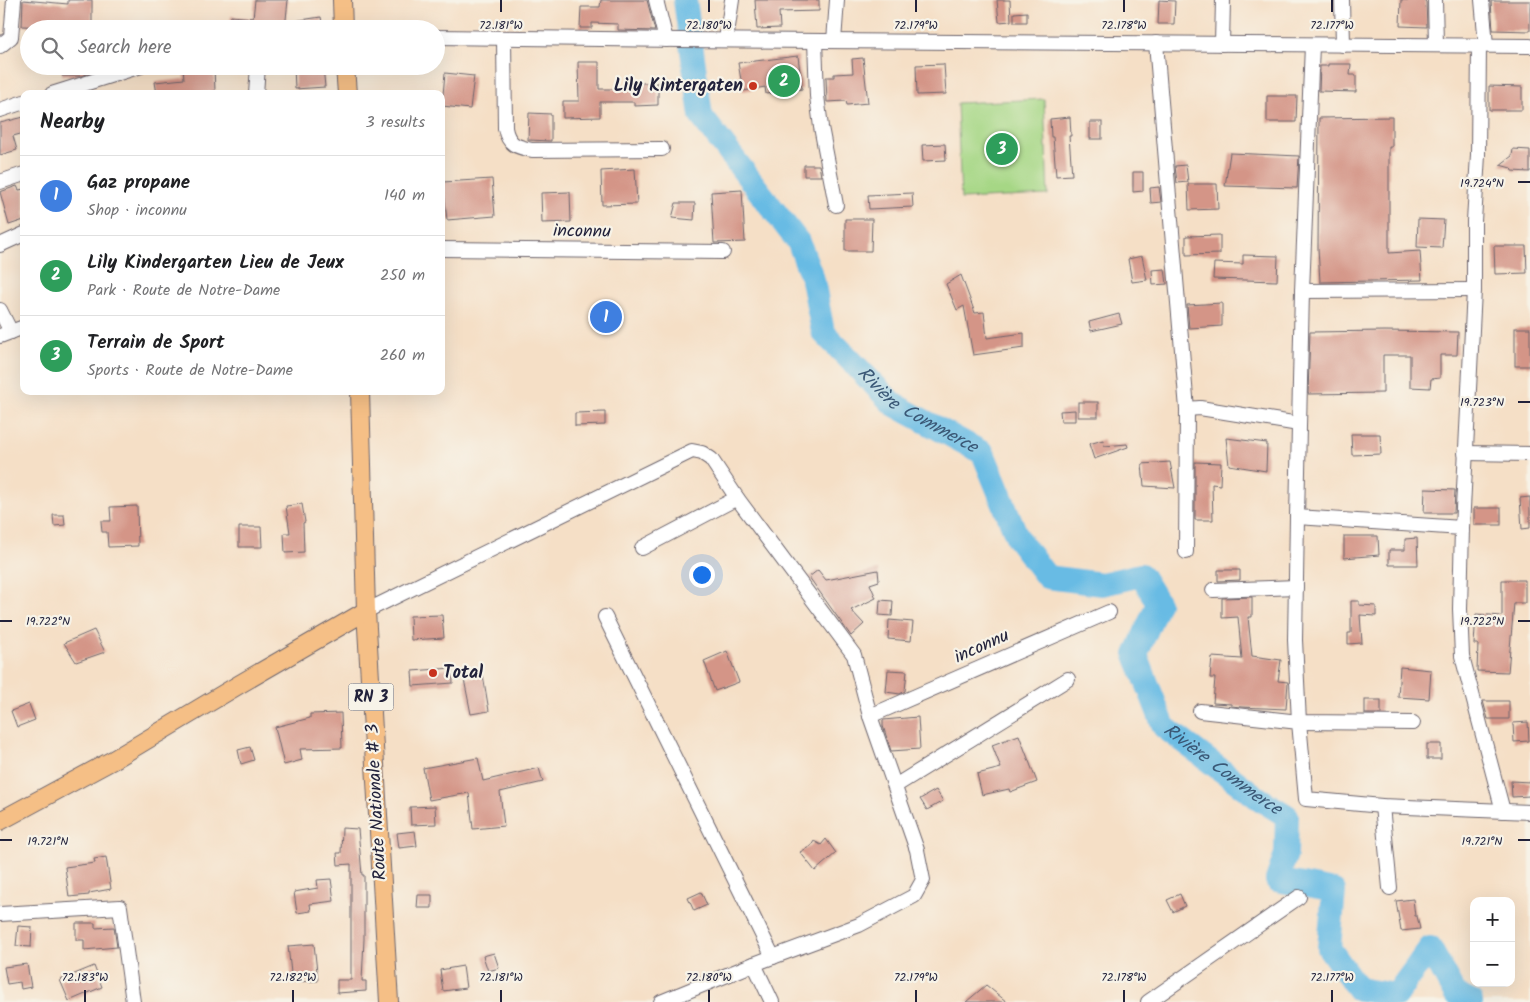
<!DOCTYPE html>
<html lang="en">
<head>
<meta charset="utf-8">
<style>
  :root { --surface:#fff; --page:#f6f6f6; --text:#202124; --muted:#757577; --line:#e0e0e0; --accent:#7c3aed }
  body { margin:0; font-family:Kalam,sans-serif; background:var(--page); color:var(--text) }
  .controls { position:absolute; right:15px; bottom:15px; display:grid; overflow:hidden; border-radius:10px; box-shadow:0 5px 20px #0002 }
  .controls button { width:45px; height:45px; display:grid; place-items:center; padding:0; border:0; border-bottom:1px solid var(--line); background:var(--surface); color:var(--text); font:25px sans-serif }
  .you { position:absolute; left:701px; top:574px; width:18px; height:18px; margin:-12px; border:4px solid #fff; border-radius:50%; background:#1a73e8; box-shadow:0 0 0 8px #1a73e833 }
  .badge { display:grid; place-items:center; width:32px; height:32px; border-radius:50%; background:var(--accent); color:#fff; font-size:16px; font-weight:700 }
  .pin { position:absolute; translate:-50% -50%; border:2px solid #fff; box-shadow:0 1px 5px #0006 }
  .list { margin:0; padding:0; list-style:none }
  h2 { display:flex; justify-content:space-between; align-items:center; height:65px; margin:0; padding:0 20px; font-size:21px }
  h2 small { font-size:16px; font-weight:400; color:var(--muted) }
  .list li { display:grid; grid-template-columns:32px 1fr auto; gap:15px; align-items:center; box-sizing:border-box; height:80px; padding:0 20px; border-top:1px solid var(--line) }
  .list b { display:block; font-size:19px; white-space:nowrap }
  .list p { margin:0; font-size:16px; white-space:nowrap; color:var(--muted) }
  .list em { font-size:16px; font-style:normal; color:var(--muted) }
  .icon { flex:none; width:28px; height:28px; fill:none; stroke:currentColor; stroke-width:2; stroke-linecap:round; stroke-linejoin:round }
  .map { position:relative; flex:none; width:1530px; height:1002px; overflow:hidden }
  .search { position:absolute; background:var(--surface); box-shadow:0 5px 20px #0002; left:20px; top:20px; width:425px; height:55px; display:flex; align-items:center; gap:12px; box-sizing:border-box; padding:0 18px; border-radius:28px; color:var(--muted); font-size:19px }
  .panel { position:absolute; background:var(--surface); box-shadow:0 5px 20px #0002; left:20px; top:90px; width:425px; height:305px; border-radius:10px }
  .map>svg:first-child { display:block }
  .green { fill:#a6d785; stroke:#647c60 }
  .lines { fill:none; stroke-linecap:round; stroke-linejoin:round }
  .river { stroke:#68bbe4; stroke-width:24 }
  .building { fill:#d49587 }
  .minor-casing { stroke:#6c646c; stroke-width:16 }
  .major-casing { stroke:#6c646c; stroke-width:20 }
  .minor { stroke:#fff; stroke-width:14 }
  .major { stroke:#f5bf86; stroke-width:18 }
  .ticks { fill:none; stroke:#22223b; stroke-width:2 }
  .poi-dot { fill:#c8321e; stroke:#f7f3e8; stroke-width:2 }
  .labels { text-anchor:middle; dominant-baseline:central; stroke-width:4.5; stroke-linejoin:round; paint-order:stroke }
  .shield { fill:#f7f3e8; stroke:#62616f; stroke-width:1 }
  .shield-label { font-size:16px; font-weight:bold; fill:#22223b }
  .poi-label { font-size:18px; font-weight:bold; fill:#22223b; stroke:#f7f3e8; text-anchor:end }
  .street-label { font-size:18px; fill:#22223b; stroke:#f7f3e8 }
  .water-label { font-size:19px; font-style:italic; fill:#3a5876; stroke:#f7f3e8 }
  .ticks-label { font-size:12px; text-anchor:middle; fill:#22223b; stroke:#f7f3e8; stroke-width:4.5; stroke-linejoin:round; paint-order:stroke }
</style>
</head>
<body>
<div class="map">
<svg width="1530" height="1002" viewBox="0 0 1530 1002">
  <rect width="100%" height="100%" fill="#f7f3e8"/>
  <filter id="ink" filterUnits="userSpaceOnUse"><feTurbulence type="fractalNoise" baseFrequency=".02" numOctaves="2"/><feDisplacementMap in="SourceGraphic" scale="10" xChannelSelector="R" yChannelSelector="G"/><feConvolveMatrix kernelMatrix="1 2 1 2 8 2 1 2 1" color-interpolation-filters="sRGB"/></filter>
  <filter id="wash" filterUnits="userSpaceOnUse"><feTurbulence type="fractalNoise" baseFrequency=".0096" numOctaves="4" result="noise"/><feDisplacementMap in="SourceGraphic" scale="20" xChannelSelector="R" yChannelSelector="G"/><feGaussianBlur stdDeviation="1.12" result="paint"/><feColorMatrix in="noise" values="0 0 0 0 0 0 0 0 0 0 0 0 0 0 0 0 0 1.4 0 .05"/><feComposite in="paint" operator="in"/></filter>
  <g filter="url(#wash)">
    <rect width="100%" height="100%" fill="#f5dfc6"/>
    <path class="green" d="M1044 99 1048 195 961 199 957 103Z"/>
    <g class="lines">
      <path class="river" id="s1" d="M685 0 701 116 799 243 813 280 823 332 893 404 983 453 1018 539 1047 577 1102 584 1141 575 1158 603 1136 655 1164 727 1258 798 1287 816 1286 854 1277 880 1334 891 1329 948 1358 989 1396 995 1430 948 1455 994 1471 1002"/>
    </g>
    <g id="blocks">
      <g class="building">
        <path d="M23 0 68 4V0H92V25L69 26V22L45 21V27L22 26Z"/>
        <path d="M255 0H288L285 29H229L231 16 253 18Z"/>
        <path d="M601 0H647L655 31 618 30V24L592 23V28H580L581 7H600Z"/>
        <path d="M755 0H819V11L779 12 780 28 757 29Z"/>
        <path d="M997 0H1010L1011 21 999 22Z"/>
        <path d="M1159 0 1175 1 1174 24H1158Z"/>
        <path d="M1401 0H1424L1426 2 1427 27 1400 26Z"/>
        <path d="M1491 1H1530V31L1493 30Z"/>
        <path d="M1027 12V22H1014V13Z"/>
        <path d="M321 17 323 29H287V22Z"/>
        <path d="M798 56 802 89 766 94 765 87 743 91 738 63Z"/>
        <path d="M863 58 868 103 847 105 846 101 827 102 826 77H834V74L853 73 852 59Z"/>
        <path d="M578 62H599V89H634V83H658V105L634 106V102H600V117L563 118V101H579Z"/>
        <path d="M944 64 946 94 917 95 916 65Z"/>
        <path d="M1328 64H1351L1350 75H1356V92L1319 91 1320 66H1328Z"/>
        <path d="M62 66H94V72L81 76H62Z"/>
        <path d="M183 66H214L215 92 157 94 155 82 184 79Z"/>
        <path d="M294 66H323L325 87 295 89Z"/>
        <path d="M445 73 474 76 470 109 442 106Z"/>
        <path d="M1489 86 1522 87V110H1489Z"/>
        <path d="M1267 96H1297L1296 122H1267Z"/>
        <path d="M529 113 551 114V141L528 140Z"/>
        <path d="M24 117V133L13 136 17 150 0 155V123Z"/>
        <path d="M1070 117 1071 136H1069L1072 175 1056 176 1053 137H1051L1050 119Z"/>
        <path d="M1392 117V147H1389V253L1420 251 1422 280 1320 282 1318 248 1319 118Z"/>
        <rect x="1090" y="122" width="12" height="17"/>
        <path d="M945 144 946 160 923 161 922 145Z"/>
        <path d="M1513 149 1530 150V172L1512 171 1511 168 1500 165 1512 156Z"/>
        <path d="M1230 153 1299 156 1297 188 1225 186Z"/>
        <path d="M804 165H819L821 176H804Z"/>
        <path d="M1186 165 1188 182 1177 183 1175 166Z"/>
        <path d="M635 169 637 204 602 205 601 171Z"/>
        <path d="M1133 172H1143V191L1133 192Z"/>
        <path d="M492 179 495 216 447 220 443 182Z"/>
        <path d="M1188 184H1217L1218 209 1189 210Z"/>
        <path d="M17 186 19 190 24 189V220L9 225 0 192Z"/>
        <path d="M1159 187 1161 202 1151 203 1150 188Z"/>
        <path d="M742 190 745 242 714 243 711 192Z"/>
        <path d="M570 192 571 222 542 223 541 193Z"/>
        <path d="M912 193 913 207 869 209 868 195Z"/>
        <path d="M676 203H695L694 220 672 218Z"/>
        <path d="M845 219H872L871 251H845Z"/>
        <path d="M1418 219 1444 220 1442 248 1417 247Z"/>
        <path d="M1220 235V254L1186 255V236Z"/>
        <path d="M1494 246H1526L1527 273 1495 274Z"/>
        <path d="M1243 255 1278 256 1277 281 1213 279 1214 263 1243 264Z"/>
        <path d="M1142 256 1147 280 1132 282 1128 259Z"/>
        <path d="M1165 269 1167 284 1153 285 1152 270Z"/>
        <path d="M961 275 975 313 984 312 987 338 1024 333V348L973 355 964 306 957 310 946 284Z"/>
        <path d="M1222 303V326L1189 328 1187 305Z"/>
        <path d="M1119 314 1122 324 1091 331 1089 322Z"/>
        <rect x="1515" y="328" width="15" height="38"/>
        <path d="M1385 331 1458 332 1457 355H1440V378L1431 379 1430 388 1410 387V355H1383V393L1308 394 1310 332Z"/>
        <rect x="1078" y="402" width="20" height="15"/>
        <path d="M1075 410V421H1061L1060 411Z"/>
        <path d="M605 412V425L575 426V413Z"/>
        <path d="M1351 434H1380L1381 454 1352 455Z"/>
        <path d="M1226 438 1267 443 1266 471 1229 465Z"/>
        <path d="M1103 440 1104 446 1127 444 1128 447 1094 459 1089 444Z"/>
        <path d="M1170 462 1175 488 1144 486 1142 464Z"/>
        <path d="M1195 462 1221 463 1220 485 1212 484 1213 520H1195Z"/>
        <path d="M1425 489 1455 490 1454 513H1424Z"/>
        <path d="M1530 497V528L1522 529 1520 498Z"/>
        <path d="M302 504 305 522 303 523 304 552 285 553 284 533H290L286 506Z"/>
        <path d="M137 506 138 546 108 547 107 532H102L101 521H111L110 507Z"/>
        <rect x="1474" y="508" width="27" height="17"/>
        <path d="M53 515H64L65 525 54 526Z"/>
        <path d="M239 527H261L262 547H239Z"/>
        <path d="M1344 536H1378L1379 555 1344 558Z"/>
        <path d="M1417 538 1418 565H1389V550H1405V539Z"/>
        <path d="M818 570 826 580 878 570 879 581 870 584 876 598 851 610 864 624 851 636 809 577Z"/>
        <path d="M1218 570H1240V580L1218 581Z"/>
        <path d="M1502 580H1525V603H1514L1508 672 1477 671 1478 644H1474L1476 614 1502 616Z"/>
        <path d="M1252 597V617H1248L1252 656 1281 660 1278 681 1288 682 1286 709 1241 707 1231 706V704L1213 703 1215 678H1210L1212 657 1242 659 1238 617 1222 618V598Z"/>
        <path d="M880 600 893 601 892 616 879 615Z"/>
        <path d="M1351 601H1359V605L1376 606V616L1360 615 1362 643 1348 644V633H1351Z"/>
        <path d="M442 615 444 638 411 640 410 616Z"/>
        <path d="M889 620 913 622 911 641 888 639Z"/>
        <path d="M94 630 105 652 76 662 64 643Z"/>
        <path d="M727 651 739 682 715 691 704 661Z"/>
        <path d="M1400 667 1431 670 1429 699 1398 697Z"/>
        <path d="M452 668 453 683 413 686 412 671Z"/>
        <path d="M888 670 907 671 905 691 900 694 886 692Z"/>
        <path d="M483 675 489 711 471 714 464 679Z"/>
        <rect x="1365" y="700" width="16" height="14"/>
        <path d="M1483 701H1509V719H1488Z"/>
        <path d="M29 704 35 720 17 727 11 711Z"/>
        <path d="M341 713 342 748 300 749 302 760 284 765 275 727 310 718V714Z"/>
        <path d="M918 717 920 749 891 751 883 726V720Z"/>
        <path d="M1528 722 1529 741 1514 742 1513 723Z"/>
        <path d="M1019 735 1037 782 1010 792 1009 789 982 795 977 774 1001 768 992 745Z"/>
        <rect x="1427" y="744" width="14" height="15"/>
        <path d="M250 747 254 760 241 764 238 750Z"/>
        <path d="M478 758 483 781 539 768 543 782 500 792 504 826 473 829 469 793 429 800 423 768Z"/>
        <path d="M1511 781 1530 782V796L1512 797Z"/>
        <path d="M936 790 943 801 927 810 920 799Z"/>
        <path d="M435 806 436 824 411 825 410 807Z"/>
        <path d="M342 828 358 829 362 875H364V939L362 981H366V991L337 993V980H351V864L338 865 337 853H341Z"/>
        <path d="M415 831 417 846 399 848 397 833Z"/>
        <path d="M826 839 836 853 815 871 800 852 811 846 814 841 821 845Z"/>
        <path d="M106 857 111 889 89 893V895L69 897 65 867 95 863 94 859Z"/>
        <path d="M331 879 334 901 310 904 311 911 297 913 294 892 318 888 317 880Z"/>
        <path d="M701 892 707 905 694 911 688 898Z"/>
        <path d="M1180 894 1185 906 1173 912 1167 900Z"/>
        <path d="M418 895H432V908H417Z"/>
        <path d="M1413 899 1415 916H1417L1420 929 1401 931 1396 901Z"/>
        <path d="M76 923H95V928L114 927 117 947 84 950V940H76Z"/>
        <path d="M18 926 32 927 31 947 16 946Z"/>
        <path d="M314 944 318 981 292 982 288 946Z"/>
        <path d="M494 953 499 968 488 971 483 956Z"/>
        <path d="M27 964 31 987 21 989 20 982 7 984 4 967Z"/>
        <path d="M94 966 102 987 69 1001 60 980Z"/>
        <path d="M463 966 466 988 443 991 440 970Z"/>
        <path d="M986 985 1007 1002H966Z"/>
      </g>
    </g>
  </g>
  <g filter="url(#ink)">
    <use href="#blocks" fill-opacity="0" stroke="#6c646c" stroke-width="1"/>
    <g class="lines">
      <defs>
        <g id="minor">
          <path d="M656 0 666 40"/>
          <path d="M1342 0 1343 45"/>
          <path d="M1435 0 1436 45"/>
          <path d="M1482 0 1486 45"/>
          <path d="M436 37 680 40 1530 46"/>
          <path d="M504 38 505 128C508 145 517 147 532 150L662 149"/>
          <path d="M726 40 732 0"/>
          <path d="M815 41 817 96 821 127 836 205"/>
          <path d="M834 41 837 0"/>
          <path d="M1156 43 1187 409 1200 408 1299 424"/>
          <path d="M1222 44 1223 0"/>
          <path d="M1312 45 1302 291 1297 517 1295 640 1299 722 1413 723"/>
          <path d="M0 46 11 37 14 0"/>
          <path d="M52 94 141 66"/>
          <path d="M256 94 258 66"/>
          <path d="M0 110 24 102"/>
          <path d="M0 182 24 174"/>
          <path d="M0 245 24 234"/>
          <path d="M441 249 723 252"/>
          <path d="M1302 291 1474 290"/>
          <path d="M0 310 11 332"/>
          <path d="M0 336 24 327"/>
          <path d="M1465 453 1530 454"/>
          <path d="M1297 517 1462 528 1474 290V221L1478 155 1479 45"/>
          <path d="M1462 528 1460 609 1462 656 1503 811"/>
          <path d="M642 548 737 498"/>
          <path d="M1186 552 1187 409"/>
          <path d="M1213 590 1296 587"/>
          <path d="M366 611 692 451 702 453 711 459 737 498 854 655 870 716 917 850 923 880 914 896 859 925 754 964"/>
          <path d="M605 617 773 957"/>
          <path d="M1200 711 1299 722 1306 799 1382 806 1530 812"/>
          <path d="M870 716 1109 612"/>
          <path d="M895 786 1068 679"/>
          <path d="M1382 806 1390 888"/>
          <path d="M0 914 120 907 133 1002"/>
          <path d="M661 1002 754 964 772 1002"/>
          <path d="M1148 1002 1299 897"/>
        </g>
        <g id="major">
          <path d="M342 0 343 29"/>
          <path d="M345 66 347 94"/>
          <path d="M360 391 366 611 389 1002"/>
          <path d="M0 821 113 760 240 684 366 611"/>
        </g>
      </defs>
      <use href="#minor" class="minor-casing"/>
      <use href="#major" class="major-casing"/>
      <use href="#minor" class="minor"/>
      <use href="#major" class="major"/>
    </g>
  </g>
  <path class="ticks" d="M501 0V12M709 0V12M916 0V12M1124 0V12M1332 0V12M1518 182H1530M1518 402H1530M0 621H12M1518 621H1530M0 840H12M1518 840H1530M85 990V1002M293 990V1002M501 990V1002M709 990V1002M916 990V1002M1124 990V1002M1332 990V1002"/>
  <g class="poi-dot">
    <circle cx="753" cy="86" r="5"/>
    <circle cx="433" cy="673" r="5"/>
  </g>
  <g class="labels">
    <rect class="shield" x="348.5" y="683.5" width="45" height="27" rx="4"/>
    <g class="shield-label">
      <text x="371" y="697">RN 3</text>
    </g>
    <g class="poi-label">
      <text x="743" y="86">Lily Kintergaten</text>
      <text x="443" y="673" text-anchor="start">Total</text>
    </g>
    <g class="street-label">
      <text transform="translate(582 232) rotate(1)">inconnu</text>
      <text transform="translate(982 647) rotate(-24)">inconnu</text>
      <text transform="translate(377 802) rotate(-93)">Route Nationale # 3</text>
    </g>
    <g class="water-label">
      <text stroke="none"><textPath href="#s1" startOffset="494">Rivière Commerce</textPath></text>
      <text stroke="none"><textPath href="#s1" startOffset="1048">Rivière Commerce</textPath></text>
    </g>
  </g>
  <g class="ticks-label">
    <text x="501" y="29">72.181°W</text>
    <text x="709" y="29">72.180°W</text>
    <text x="916" y="29">72.179°W</text>
    <text x="1124" y="29">72.178°W</text>
    <text x="1332" y="29">72.177°W</text>
    <text x="1482" y="187">19.724°N</text>
    <text x="1482" y="406">19.723°N</text>
    <text x="48" y="625">19.722°N</text>
    <text x="1482" y="625">19.722°N</text>
    <text x="48" y="845">19.721°N</text>
    <text x="1482" y="845">19.721°N</text>
    <text x="85" y="981">72.183°W</text>
    <text x="293" y="981">72.182°W</text>
    <text x="501" y="981">72.181°W</text>
    <text x="709" y="981">72.180°W</text>
    <text x="916" y="981">72.179°W</text>
    <text x="1124" y="981">72.178°W</text>
    <text x="1332" y="981">72.177°W</text>
  </g>
</svg>
<div class="controls">
<button>+</button>
<button>−</button>
</div>
<div class="you"></div>
<div class="pin badge" style="left:606px;top:317px;background:#3f7fe0">1</div>
<div class="pin badge" style="left:784px;top:81px;background:#2e9e5b">2</div>
<div class="pin badge" style="left:1002px;top:149px;background:#2e9e5b">3</div>
<div class="search"><svg class="icon" aria-label="search" viewBox="0 0 24 24"><circle cx="10" cy="10" r="6"/><path d="M15 15l6 6"/></svg>Search here</div>
<section class="panel">
<h2>Nearby<small>3 results</small></h2>
<ul class="list">
<li><span class="badge" style="background:#3f7fe0">1</span><div><b>Gaz propane</b><p>Shop · inconnu</p></div><em>140 m</em></li>
<li><span class="badge" style="background:#2e9e5b">2</span><div><b>Lily Kindergarten Lieu de Jeux</b><p>Park · Route de Notre-Dame</p></div><em>250 m</em></li>
<li><span class="badge" style="background:#2e9e5b">3</span><div><b>Terrain de Sport</b><p>Sports · Route de Notre-Dame</p></div><em>260 m</em></li>
</ul>
</section>
</div>
</body>
</html>
